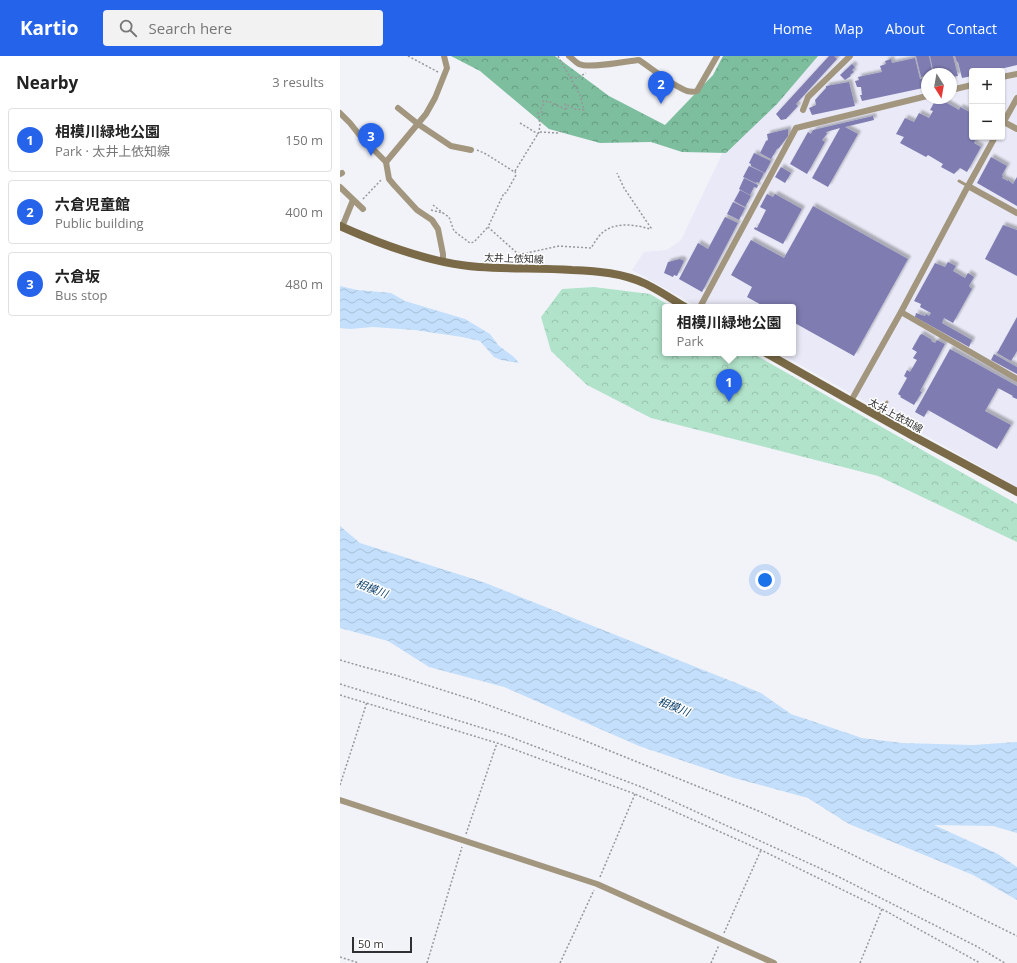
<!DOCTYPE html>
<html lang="en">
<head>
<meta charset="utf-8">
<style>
  :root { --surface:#fff; --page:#f2f2f2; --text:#222; --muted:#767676; --line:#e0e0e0; --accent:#2563eb }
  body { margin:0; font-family:"Open Sans","Noto Sans JP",sans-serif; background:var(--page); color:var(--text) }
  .controls { position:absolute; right:12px; top:12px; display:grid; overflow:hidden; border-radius:4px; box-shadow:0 1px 3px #0004 }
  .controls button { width:36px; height:36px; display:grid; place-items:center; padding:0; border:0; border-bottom:1px solid var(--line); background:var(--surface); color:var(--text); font:20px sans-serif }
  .compass { position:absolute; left:581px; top:12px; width:36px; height:36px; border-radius:50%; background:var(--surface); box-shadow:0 1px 3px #0004; rotate:169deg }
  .scale { position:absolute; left:12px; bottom:10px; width:60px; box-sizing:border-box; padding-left:4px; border:2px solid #303032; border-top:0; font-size:11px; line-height:14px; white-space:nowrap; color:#303032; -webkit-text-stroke:3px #fff; paint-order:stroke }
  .you { position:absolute; left:425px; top:524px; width:14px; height:14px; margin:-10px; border:3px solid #fff; border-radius:50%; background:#1a73e8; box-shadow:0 0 0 6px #1a73e833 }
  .badge { display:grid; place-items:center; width:26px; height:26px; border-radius:50%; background:var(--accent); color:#fff; font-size:13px; font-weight:700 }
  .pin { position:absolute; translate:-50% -33px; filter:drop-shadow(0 1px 2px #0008) }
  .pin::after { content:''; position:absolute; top:21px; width:14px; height:12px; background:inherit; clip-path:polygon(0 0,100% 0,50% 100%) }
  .popup { position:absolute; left:322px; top:248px; width:134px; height:52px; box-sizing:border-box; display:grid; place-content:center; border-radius:4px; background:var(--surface); filter:drop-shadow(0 1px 3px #0005); font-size:13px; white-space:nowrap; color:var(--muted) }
  .popup b { font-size:15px; color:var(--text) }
  .popup::after { content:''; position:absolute; left:50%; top:100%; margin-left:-8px; border:8px solid transparent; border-top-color:var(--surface) }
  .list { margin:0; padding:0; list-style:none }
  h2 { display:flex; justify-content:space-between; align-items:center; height:52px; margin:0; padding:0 16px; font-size:17px }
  h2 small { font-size:13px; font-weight:400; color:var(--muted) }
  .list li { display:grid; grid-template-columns:26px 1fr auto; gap:12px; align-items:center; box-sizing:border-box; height:64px; margin:0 8px 8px; padding:0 8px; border:1px solid var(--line); border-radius:4px }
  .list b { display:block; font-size:15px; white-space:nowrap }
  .list p { margin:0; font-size:13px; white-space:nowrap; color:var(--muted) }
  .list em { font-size:13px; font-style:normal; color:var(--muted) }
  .icon { flex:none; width:22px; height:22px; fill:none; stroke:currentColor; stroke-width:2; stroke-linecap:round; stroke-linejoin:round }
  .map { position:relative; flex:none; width:677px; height:907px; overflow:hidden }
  header { display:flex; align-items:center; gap:24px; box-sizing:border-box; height:56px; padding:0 20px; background:var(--accent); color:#fff }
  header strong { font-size:19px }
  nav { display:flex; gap:22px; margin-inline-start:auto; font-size:14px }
  .search { width:280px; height:36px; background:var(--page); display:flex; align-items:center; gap:10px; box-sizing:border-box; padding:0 14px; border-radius:4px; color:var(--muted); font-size:15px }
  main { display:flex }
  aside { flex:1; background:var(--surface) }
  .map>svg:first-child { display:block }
  .built { fill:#e9e9f7; fill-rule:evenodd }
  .forest { fill:url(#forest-crowns) }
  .park { fill:url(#park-crowns) }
  .water { fill:url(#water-waves) }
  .building { fill:#7e7cb1; filter:url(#shadow) }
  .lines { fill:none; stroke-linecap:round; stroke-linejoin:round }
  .path { stroke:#96979b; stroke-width:1.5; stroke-dasharray:2 2; stroke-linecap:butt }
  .lane { stroke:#a2967e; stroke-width:3 }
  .street { stroke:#a2967e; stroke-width:6 }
  .secondary { stroke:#7a6a47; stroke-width:8 }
  .labels { text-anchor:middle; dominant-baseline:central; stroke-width:3; stroke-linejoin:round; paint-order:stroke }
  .street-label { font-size:10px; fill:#303032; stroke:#fff }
  .water-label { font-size:11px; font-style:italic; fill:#0d416a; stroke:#fff }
</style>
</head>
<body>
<header>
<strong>Kartio</strong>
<div class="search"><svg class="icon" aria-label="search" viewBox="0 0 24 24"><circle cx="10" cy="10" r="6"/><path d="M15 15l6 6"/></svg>Search here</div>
<nav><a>Home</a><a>Map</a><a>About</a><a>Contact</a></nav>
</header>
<main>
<aside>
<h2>Nearby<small>3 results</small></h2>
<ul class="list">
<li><span class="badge">1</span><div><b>相模川緑地公園</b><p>Park · 太井上依知線</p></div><em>150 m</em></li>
<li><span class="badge">2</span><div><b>六倉児童館</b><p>Public building</p></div><em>400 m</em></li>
<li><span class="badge">3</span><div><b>六倉坂</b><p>Bus stop</p></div><em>480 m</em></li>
</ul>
</aside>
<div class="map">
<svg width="677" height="907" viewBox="0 0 677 907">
  <defs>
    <pattern id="forest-crowns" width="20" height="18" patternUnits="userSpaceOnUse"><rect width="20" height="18" fill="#7dbe9e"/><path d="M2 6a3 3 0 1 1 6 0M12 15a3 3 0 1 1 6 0" fill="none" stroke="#679b81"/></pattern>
    <pattern id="park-crowns" width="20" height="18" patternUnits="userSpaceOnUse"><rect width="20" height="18" fill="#b1e3ca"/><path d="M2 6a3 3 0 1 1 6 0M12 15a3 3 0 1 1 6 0" fill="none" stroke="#99c3ae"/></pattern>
    <pattern id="water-waves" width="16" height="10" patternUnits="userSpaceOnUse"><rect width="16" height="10" fill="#c3dffb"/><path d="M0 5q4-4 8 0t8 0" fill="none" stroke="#a8c0d8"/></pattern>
    <filter id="shadow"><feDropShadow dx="3" dy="-3" stdDeviation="1" flood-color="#0004"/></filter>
  </defs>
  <rect width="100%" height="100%" fill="#f2f3f9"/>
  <path class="built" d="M461 0H677V431L439 297H453V251H358L292 214 304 196 327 194 341 184 391 79ZM632 15H662V81H632ZM587 18H611V42H587Z"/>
  <path class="forest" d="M111 0H215L269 40 325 69 373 19 383 0H478L437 48 386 97 342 96 311 86 260 87 209 73 140 15Z"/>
  <path class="park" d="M254 231 310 238 332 251H325V297H412L677 448V486L538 420 311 362 247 329 211 295 201 261 222 233Z"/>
  <g class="water">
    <path d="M0 230 17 234 51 237 65 245 125 263 150 278 159 290 174 301 179 307 161 304 154 301 140 285 122 281 75 274 33 271 10 273 0 272Z"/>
    <path d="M0 470 20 487 143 526 421 637 451 658 522 682 562 687 633 689 677 686V777L653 770 594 769 658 798 677 811V844L633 819 509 768 468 742 394 722 299 690 164 631 89 611 48 585 0 572Z"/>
  </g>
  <g class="building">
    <path d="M489 0H494L497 3 456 48 458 50 446 63 441 64 436 58Z"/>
    <path d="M576 0H589L593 18H587V20L581 21Z"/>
    <path d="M590 0H613L618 20 612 21 613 25 611 26V18H594Z"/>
    <path d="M615 0H677V9L652 15H632V20L622 22 618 6H617Z"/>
    <path d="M575 2 580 23 584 22 586 30 583 31V32L522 45 520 39H522L521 31H517L515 25 519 24 518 21 542 16 540 10 546 8 545 5 551 3 552 7Z"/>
    <path d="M512 8 515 11 512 14 514 16 510 19 511 20 505 24 500 19Z"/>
    <path d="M509 26 515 50 472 59 469 52 476 49 475 44 486 32V30Z"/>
    <path d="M602 44 619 54 620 51 632 57V71L630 74 632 75V81H637L634 87 641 91 627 116 620 112 614 118 601 111 603 108 588 99 586 101 560 87 564 81 556 78 565 62 574 66 579 57 589 62 593 55 590 54 595 45Z"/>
    <path d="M533 60 534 64 505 71 518 78 488 131 472 122 500 72 486 76 487 78 482 84 485 86 467 118 450 108 468 76 471 78 473 74Z"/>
    <path d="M448 73V80L439 92 437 93 431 103 420 97 426 85 428 84 427 78Z"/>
    <path d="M414 97 431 105 425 117 411 110V108L409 107Z"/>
    <path d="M651 101 667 110 662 119 663 120 662 122 668 125V124L673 128 677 121V150L637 127Z"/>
    <path d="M409 110 424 117 419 127 417 126 416 127 403 121Z"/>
    <path d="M441 111 451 117 445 127 435 121Z"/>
    <path d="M404 122 418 129 417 132 414 131 410 139 399 133Z"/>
    <path d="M400 134 411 140 405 151 394 145Z"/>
    <path d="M427 138 433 141 435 138 462 153 443 188 414 173 415 171 417 172 426 154 420 151Z"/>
    <path d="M393 146 405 152 399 164 387 158Z"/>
    <path d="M473 150 568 203 514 300 453 266V251H425L407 241 412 231 391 219 411 184 444 202Z"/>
    <path d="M385 161 398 167 362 236 339 223 358 187 368 193Z"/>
    <path d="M663 169 677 174V220L645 203Z"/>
    <path d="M340 203 344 205 337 220 334 219 333 221 324 217 328 206Z"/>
    <path d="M608 206 616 210 613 215 625 222 628 217 634 221 629 230 632 233 613 267 604 262 602 267 632 284 629 291 575 261 576 257 585 260 586 258 589 260 591 257 580 251 581 248 574 245 595 207 605 211Z"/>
    <path d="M677 261V295L671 305 657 297Z"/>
    <path d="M582 278 592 284 591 285 595 287 597 284 605 288 580 335 582 336 574 349 560 341 561 340 558 338 567 322 564 320 567 314 570 316 577 304 573 302 577 296 572 293 580 279Z"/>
    <path d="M610 293 677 330V343L672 341 673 340 658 332 645 355 671 369 657 393 588 354 584 361 575 356Z"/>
    <path d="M654 298 677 311V318L651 304Z"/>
  </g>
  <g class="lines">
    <g class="path">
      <path d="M68 0 98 16"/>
      <path d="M231 21 237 22 246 17"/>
      <path d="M180 67 198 78"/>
      <path d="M200 76 218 77 221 75"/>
      <path d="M137 94 146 98 173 115H175L176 119 166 137H164L148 171 177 197 182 198 219 190 251 192C255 186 260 177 266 174 279 166 297 169 310 173L311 172 284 132 277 117"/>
      <path d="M175 115 199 76 200 68 198 57 202 56 201 52 204 48 203 45 210 46 227 54 225 48 235 53 244 54 240 39 218 0"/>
      <path d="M23 143 42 123"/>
      <path d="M93 149 103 157"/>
      <path d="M91 154 103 157 109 161 114 175 130 187 134 186 148 171"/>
      <path d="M0 604 24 611 55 619 137 645 238 682 421 756 505 795 677 880"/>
      <path d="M0 628 165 679 304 732 497 820 636 890 665 907"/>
      <path d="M0 639 157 687 295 738 421 794 472 819 542 853 640 907"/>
      <path d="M0 729 27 646"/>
      <path d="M126 778 157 687"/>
      <path d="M260 821 295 738"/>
      <path d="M384 877 421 794"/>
      <path d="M0 901 19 907"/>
      <path d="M87 907 122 791"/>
      <path d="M220 907 254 834"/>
      <path d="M371 907 379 889"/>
      <path d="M520 907 542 853"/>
    </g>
    <g class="lane">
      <path d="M619 125 628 130"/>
      <path d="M538 360 547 346"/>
    </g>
    <g class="street">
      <path d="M229 0C232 2 235 6 239 8 250 13 286 5 299 4 314 14 331 29 347 35 351 36 354 36 357 35L377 0"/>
      <path d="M662 21 677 18"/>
      <path d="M611 34 632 29"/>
      <path d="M58 52 78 68 111 90 131 94"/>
      <path d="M463 54 468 41 510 0"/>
      <path d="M0 57 10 67 21 81 46 106 49 123 54 129 77 154 92 164 98 173 103 198V206"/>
      <path d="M664 66 677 73"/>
      <path d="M662 69 677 42"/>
      <path d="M46 106 86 58 95 42 107 12 104 0"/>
      <path d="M0 118 2 117"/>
      <path d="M628 130 677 157"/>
      <path d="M0 131 23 153"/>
      <path d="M2 171 13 144"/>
      <path d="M360 251 456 72 587 40"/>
      <path d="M561 256 677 323"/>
      <path d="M511 345 561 256 628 130 655 81"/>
      <path d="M0 744 257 828 434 907"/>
    </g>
    <g class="secondary">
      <path d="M0 170C40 188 94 208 139 211 170 213 201 212 232 214 258 215 283 217 306 228 320 235 332 243 345 251"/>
      <path d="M426 297 571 379 677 436"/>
    </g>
  </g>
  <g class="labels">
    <g class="street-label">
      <text transform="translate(174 202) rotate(2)">太井上依知線</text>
      <text transform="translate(556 359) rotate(29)">太井上依知線</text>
    </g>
    <g class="water-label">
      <text transform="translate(32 532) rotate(21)">相模川</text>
      <text transform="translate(334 650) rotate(22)">相模川</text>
    </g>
  </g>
</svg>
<div class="controls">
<button>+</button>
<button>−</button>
</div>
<svg class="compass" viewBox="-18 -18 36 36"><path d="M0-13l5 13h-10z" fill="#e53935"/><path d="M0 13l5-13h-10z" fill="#767676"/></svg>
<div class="scale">50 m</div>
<div class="you"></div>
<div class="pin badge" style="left:389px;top:346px">1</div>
<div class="popup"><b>相模川緑地公園</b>Park</div>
<div class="pin badge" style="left:321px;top:48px">2</div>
<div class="pin badge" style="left:31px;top:100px">3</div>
</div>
</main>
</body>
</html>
